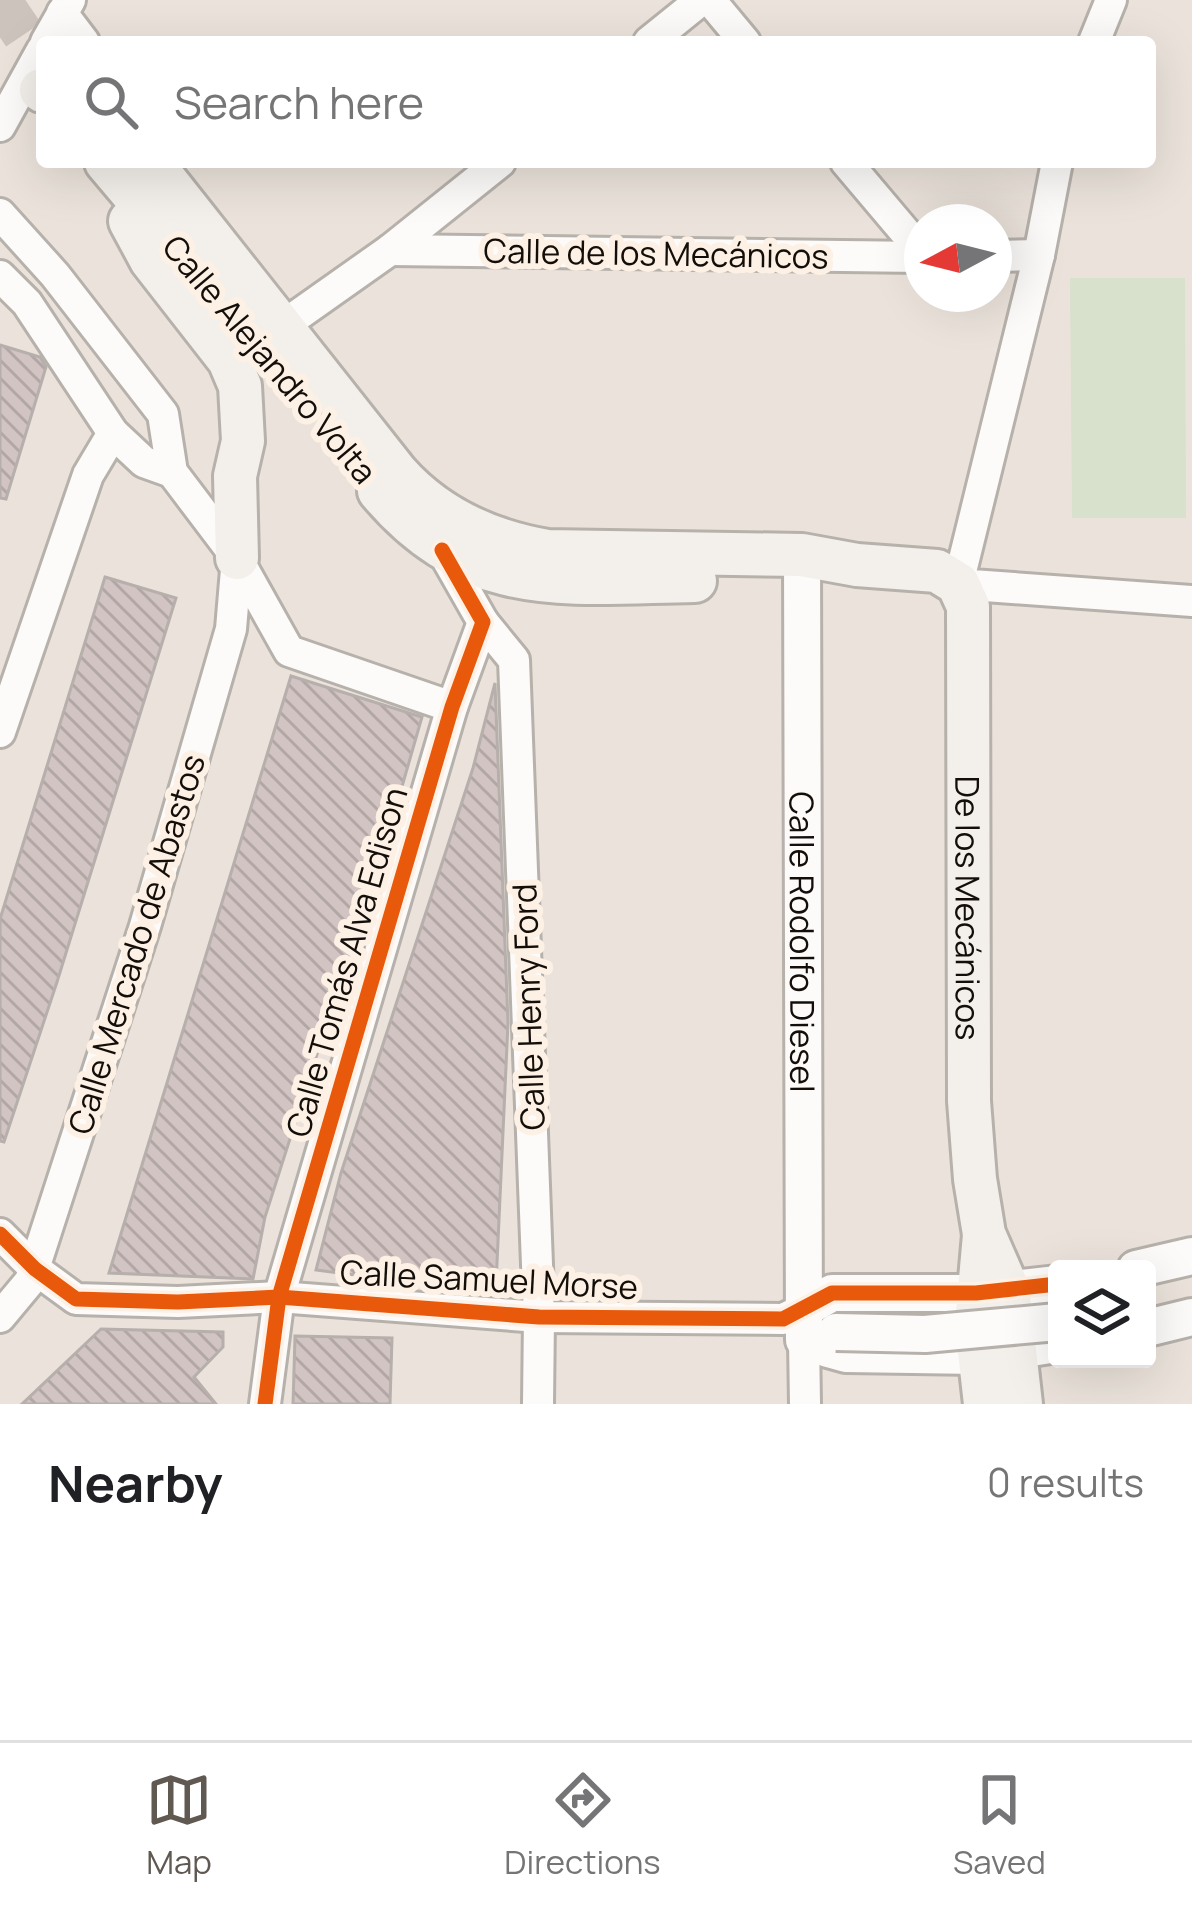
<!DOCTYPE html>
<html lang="en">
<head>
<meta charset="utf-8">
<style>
  :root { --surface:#fff; --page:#f2f2f2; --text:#202124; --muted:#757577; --line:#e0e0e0; --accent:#5f5952 }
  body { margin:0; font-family:Manrope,sans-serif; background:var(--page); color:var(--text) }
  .controls { position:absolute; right:36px; bottom:36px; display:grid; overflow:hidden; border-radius:12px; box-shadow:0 12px 48px #0002 }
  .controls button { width:108px; height:108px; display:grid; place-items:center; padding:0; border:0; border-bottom:3px solid var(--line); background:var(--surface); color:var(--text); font:60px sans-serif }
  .compass { position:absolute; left:904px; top:204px; width:108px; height:108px; border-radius:50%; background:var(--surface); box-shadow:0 12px 48px #0002; rotate:263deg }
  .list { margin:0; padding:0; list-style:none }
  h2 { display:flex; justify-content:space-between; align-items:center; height:156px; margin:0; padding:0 48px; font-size:51px }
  h2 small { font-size:39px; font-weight:400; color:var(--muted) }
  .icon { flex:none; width:66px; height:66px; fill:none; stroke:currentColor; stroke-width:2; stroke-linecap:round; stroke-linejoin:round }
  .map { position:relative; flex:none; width:1192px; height:1404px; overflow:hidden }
  .search { position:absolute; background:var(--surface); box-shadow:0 12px 48px #0002; left:36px; right:36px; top:36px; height:132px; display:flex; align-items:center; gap:30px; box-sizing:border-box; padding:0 42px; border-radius:12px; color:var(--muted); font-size:45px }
  .sheet { height:336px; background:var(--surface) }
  nav { display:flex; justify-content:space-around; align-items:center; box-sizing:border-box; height:168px; border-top:3px solid var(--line); background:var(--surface); font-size:33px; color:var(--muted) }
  nav a { display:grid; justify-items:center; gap:6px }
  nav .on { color:var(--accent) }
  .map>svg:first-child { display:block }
  .pitch { fill:#d8e1cc }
  .building { fill:url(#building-back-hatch); stroke:#b6afac; stroke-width:3 }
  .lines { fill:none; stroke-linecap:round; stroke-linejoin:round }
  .secondary-tunnel { stroke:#cbc3bc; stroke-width:42; stroke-dasharray:42 21; stroke-linecap:butt }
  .minor-casing { stroke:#b7b1ab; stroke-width:36 }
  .tertiary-casing { stroke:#b7b1ab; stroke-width:42 }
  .secondary-casing { stroke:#b7b1ab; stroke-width:48 }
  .minor { stroke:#fcfbfa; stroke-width:30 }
  .tertiary { stroke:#fcfbfa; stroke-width:36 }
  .secondary { stroke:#f3efea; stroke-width:42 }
  .tertiary-bridge-casing { stroke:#b7b1ab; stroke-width:42; stroke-linecap:butt }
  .tertiary-bridge { stroke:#fcfbfa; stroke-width:36 }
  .cycleway-casing { stroke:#fdf1e5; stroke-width:22 }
  .cycleway { stroke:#e8590c; stroke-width:15 }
  .labels { text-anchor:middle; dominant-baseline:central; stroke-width:12; stroke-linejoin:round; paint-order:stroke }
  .street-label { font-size:33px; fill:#130e09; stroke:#fdf1e5 }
</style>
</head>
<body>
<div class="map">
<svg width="1192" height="1404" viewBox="0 0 1192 1404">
  <defs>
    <pattern id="building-back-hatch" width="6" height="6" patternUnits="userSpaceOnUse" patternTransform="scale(3)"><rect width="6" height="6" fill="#d1c4c3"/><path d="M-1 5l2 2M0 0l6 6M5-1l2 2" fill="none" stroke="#b3a7a6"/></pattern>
  </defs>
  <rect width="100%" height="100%" fill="#ebe3db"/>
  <path class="pitch" d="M1070 278H1185L1186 518H1072Z"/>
  <g class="building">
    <path d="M0 345 40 357 46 367 6 499 0 498Z"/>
    <path d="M105 577 176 598 57 982 4 1142 0 1141V919Z"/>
    <path d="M291 676 422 717 397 804 265 1217 253 1279 109 1273Z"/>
    <path d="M495 683 508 1023 496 1285 408 1282 316 1270 341 1173 473 768Z"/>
    <path d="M101 1329 223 1332V1347L194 1377 216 1404H22Z"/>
    <path d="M295 1336 392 1338 390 1404H293Z"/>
  </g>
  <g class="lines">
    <path class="secondary-tunnel" d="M0 0 42 62"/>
    <defs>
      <g id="minor">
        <path d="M710 0 745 42"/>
        <path d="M62 13 84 42"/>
        <path d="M46 42 70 0"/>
        <path d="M649 42 701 0"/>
        <path d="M1094 42 1111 0"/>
        <path d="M0 126 42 50"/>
        <path d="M846 162 922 252"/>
        <path d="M1057 162 1039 255 958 584 1192 601"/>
        <path d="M0 214 55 275 163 414 172 472 237 558 289 651 452 707"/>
        <path d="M390 250 922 257"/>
        <path d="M994 256 1039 255"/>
        <path d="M0 276 27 303 113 433 144 462 172 472"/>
        <path d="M298 315 390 250 500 162"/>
        <path d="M483 622 514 660 539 1317 538 1404"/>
        <path d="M0 732 88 475 113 433"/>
        <path d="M0 1234 35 1269 76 1299 178 1302 279 1297 539 1317 783 1319 806 1308"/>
        <path d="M0 1317 30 1281 145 926 231 629 237 558"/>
        <path d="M804 1340 805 1404"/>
        <path d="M265 1404 279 1297 452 707 483 622 442 550"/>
      </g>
      <g id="tertiary">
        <path id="s1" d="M802 555 804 1340"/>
        <path d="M1136 1269 1192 1256"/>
        <path d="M806 1308 832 1293H976L1057 1284"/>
        <path d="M1147 1328 1192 1317"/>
        <path d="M804 1331 828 1349 846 1354 978 1356 1057 1344"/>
      </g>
      <g id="secondary">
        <path d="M41 90 42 91"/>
        <path d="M106 162 237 317"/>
        <path id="s2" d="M151 162 397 473C437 518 489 541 547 551L802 555 857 565 937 571 958 584 968 606 969 1101 975 1179 984 1234 1008 1289 1021 1404"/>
        <path d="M130 221 151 260 229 360 240 386 243 441 235 476 237 558"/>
        <path d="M379 491C471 600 566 583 695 581"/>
        <path d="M984 1235 976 1324 985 1404"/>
      </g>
    </defs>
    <use href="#minor" class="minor-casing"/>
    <use href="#tertiary" class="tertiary-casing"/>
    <use href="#secondary" class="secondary-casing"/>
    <use href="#minor" class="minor"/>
    <use href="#tertiary" class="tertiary"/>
    <use href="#secondary" class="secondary"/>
    <defs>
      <path id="tertiary-bridge" d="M836 1332 925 1334 1057 1322"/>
    </defs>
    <use href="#tertiary-bridge" class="tertiary-bridge-casing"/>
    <use href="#tertiary-bridge" class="tertiary-bridge"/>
    <defs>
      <g id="cycleway">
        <path d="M0 1234 35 1269 76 1299 178 1302 279 1297 539 1317 783 1319 832 1293H976L1057 1284"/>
        <path d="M265 1404 279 1297 452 707 483 622 442 550"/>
      </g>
    </defs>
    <use href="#cycleway" class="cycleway-casing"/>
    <use href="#cycleway" class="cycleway"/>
  </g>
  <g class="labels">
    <g class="street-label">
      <text transform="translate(656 253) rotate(1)">Calle de los Mecánicos</text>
      <text transform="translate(270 359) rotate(50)">Calle Alejandro Volta</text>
      <text stroke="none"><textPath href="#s2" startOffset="1311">De los Mecánicos</textPath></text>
      <text stroke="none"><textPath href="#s1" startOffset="387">Calle Rodolfo Diesel</textPath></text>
      <text transform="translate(136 944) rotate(-73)">Calle Mercado de Abastos</text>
      <text transform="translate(346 962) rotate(-74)">Calle Tomás Alva Edison</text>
      <text transform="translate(528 1007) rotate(-92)">Calle Henry Ford</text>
      <text transform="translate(489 1279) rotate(3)">Calle Samuel Morse</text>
    </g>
  </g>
</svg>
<div class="controls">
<button><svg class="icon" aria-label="layers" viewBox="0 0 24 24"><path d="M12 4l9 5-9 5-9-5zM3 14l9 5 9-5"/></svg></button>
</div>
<svg class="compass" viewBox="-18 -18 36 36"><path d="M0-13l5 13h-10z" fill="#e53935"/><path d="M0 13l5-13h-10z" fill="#757577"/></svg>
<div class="search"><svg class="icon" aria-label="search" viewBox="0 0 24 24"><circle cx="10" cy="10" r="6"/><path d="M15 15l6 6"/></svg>Search here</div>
</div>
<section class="sheet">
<h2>Nearby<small>0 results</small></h2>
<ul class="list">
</ul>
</section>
<nav>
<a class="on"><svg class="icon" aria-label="map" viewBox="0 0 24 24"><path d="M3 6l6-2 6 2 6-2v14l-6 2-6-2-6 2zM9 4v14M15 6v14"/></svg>Map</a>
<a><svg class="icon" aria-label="directions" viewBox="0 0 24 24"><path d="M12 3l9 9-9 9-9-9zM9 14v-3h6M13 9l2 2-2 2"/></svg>Directions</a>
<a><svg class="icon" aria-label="saved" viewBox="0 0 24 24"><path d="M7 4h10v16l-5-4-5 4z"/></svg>Saved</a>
</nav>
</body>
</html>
